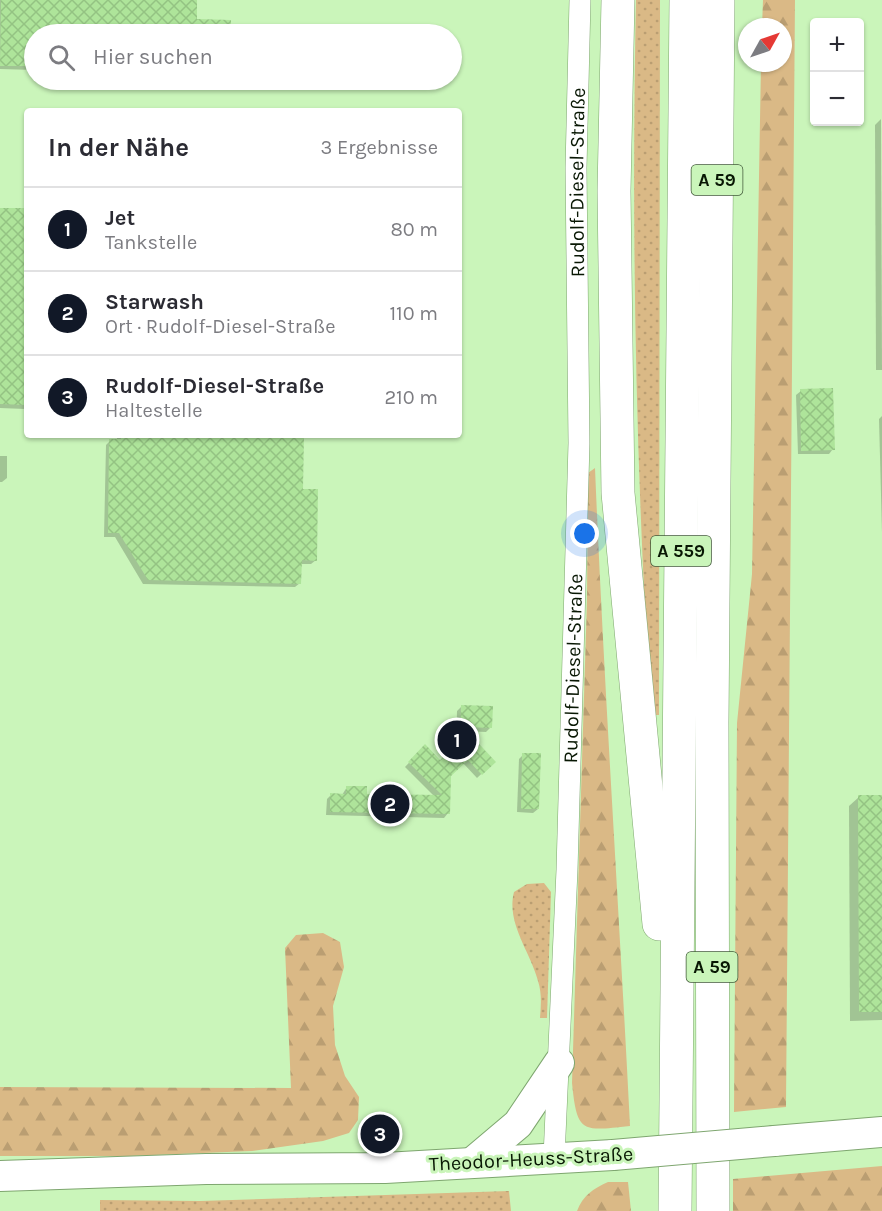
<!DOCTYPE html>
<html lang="de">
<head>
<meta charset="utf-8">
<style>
  :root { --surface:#fff; --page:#f2f2f3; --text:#2b2b33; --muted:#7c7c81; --line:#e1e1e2; --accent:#111827 }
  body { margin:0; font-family:Karla,sans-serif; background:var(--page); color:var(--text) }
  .controls { position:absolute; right:18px; top:18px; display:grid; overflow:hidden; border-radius:6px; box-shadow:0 2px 4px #0004 }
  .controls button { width:54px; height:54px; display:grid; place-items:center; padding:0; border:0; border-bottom:2px solid var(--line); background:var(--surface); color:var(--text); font:30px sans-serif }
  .compass { position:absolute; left:738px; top:18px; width:54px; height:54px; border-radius:50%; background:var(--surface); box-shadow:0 2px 4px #0004; rotate:50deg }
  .you { position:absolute; left:585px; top:534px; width:21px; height:21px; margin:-15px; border:4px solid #fff; border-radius:50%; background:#1a73e8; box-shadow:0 0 0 9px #1a73e833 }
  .badge { display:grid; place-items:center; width:39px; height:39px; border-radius:50%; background:var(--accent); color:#fff; font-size:20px; font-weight:700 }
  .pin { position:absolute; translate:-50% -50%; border:3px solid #fff; box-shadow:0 2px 6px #0006 }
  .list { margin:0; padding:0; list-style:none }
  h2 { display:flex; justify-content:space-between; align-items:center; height:78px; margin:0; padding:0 24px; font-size:26px }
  h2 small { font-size:20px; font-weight:400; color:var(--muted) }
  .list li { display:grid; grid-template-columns:39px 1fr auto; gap:18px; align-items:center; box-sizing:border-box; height:84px; padding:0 24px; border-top:2px solid var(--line) }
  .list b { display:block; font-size:22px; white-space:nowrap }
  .list p { margin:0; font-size:20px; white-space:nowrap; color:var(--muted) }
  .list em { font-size:20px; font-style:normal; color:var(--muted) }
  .icon { flex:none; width:33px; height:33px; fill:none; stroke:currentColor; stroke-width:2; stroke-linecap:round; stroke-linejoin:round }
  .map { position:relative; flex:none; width:882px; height:1211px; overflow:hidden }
  .search { position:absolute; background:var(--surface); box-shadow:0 2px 4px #0004; left:24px; top:24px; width:438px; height:66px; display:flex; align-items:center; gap:15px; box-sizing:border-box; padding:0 21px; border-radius:33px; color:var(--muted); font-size:22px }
  .panel { position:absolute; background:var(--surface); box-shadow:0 2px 4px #0004; left:24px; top:108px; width:438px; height:330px; border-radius:6px }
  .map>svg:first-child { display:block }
  .grass { fill:url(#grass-dots) }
  .forest { fill:url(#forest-firs) }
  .shadow { fill:#0003 }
  .building { fill:url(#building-cross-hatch) }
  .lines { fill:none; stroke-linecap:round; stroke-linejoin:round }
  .street-casing { stroke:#7ea66f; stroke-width:22 }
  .secondary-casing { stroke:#7ea66f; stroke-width:32 }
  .highway-casing { stroke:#7ea66f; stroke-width:34 }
  .street { stroke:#fff; stroke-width:21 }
  .secondary { stroke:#fff; stroke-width:30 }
  .highway { stroke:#fff; stroke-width:33 }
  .secondary-bridge-casing { stroke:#7ea66f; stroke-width:32; stroke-linecap:butt }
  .secondary-bridge { stroke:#fff; stroke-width:30 }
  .labels { text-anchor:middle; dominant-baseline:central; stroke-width:6; stroke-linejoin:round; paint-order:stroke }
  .shield { fill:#caf5ba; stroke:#425a3a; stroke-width:1.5 }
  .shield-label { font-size:18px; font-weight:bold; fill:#081703 }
  .street-label { font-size:20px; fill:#081703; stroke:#caf5ba }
</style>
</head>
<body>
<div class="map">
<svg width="882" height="1211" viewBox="0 0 882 1211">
  <defs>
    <pattern id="grass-dots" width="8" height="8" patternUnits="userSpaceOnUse" patternTransform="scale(1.5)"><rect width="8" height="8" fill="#dab986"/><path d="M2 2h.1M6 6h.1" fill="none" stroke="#ba9e72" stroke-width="1.8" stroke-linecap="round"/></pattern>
    <pattern id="forest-firs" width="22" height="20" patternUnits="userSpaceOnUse" patternTransform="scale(1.5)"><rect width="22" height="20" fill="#dab986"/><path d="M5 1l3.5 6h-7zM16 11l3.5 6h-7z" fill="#ba9e72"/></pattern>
    <pattern id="building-cross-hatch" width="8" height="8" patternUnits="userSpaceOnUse" patternTransform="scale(1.5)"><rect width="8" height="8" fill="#aee49a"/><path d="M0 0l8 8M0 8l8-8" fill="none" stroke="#94c383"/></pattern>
  </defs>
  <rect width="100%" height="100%" fill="#caf5ba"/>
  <g class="grass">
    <path d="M636 0H660L659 715H651C636 477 631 238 636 0Z"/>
    <path d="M544 883 551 892 547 1018H540C541 1006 542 993 538 981 530 951 506 923 514 892L527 884Z"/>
    <path d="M509 1191 511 1211H100V1200L200 1201Z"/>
  </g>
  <g class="forest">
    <path d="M763 0H795L786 1107 734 1112 737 723 752 574 761 63H783V27H762Z"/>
    <path d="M595 468C604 688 619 907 630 1126 582 1131 577 1134 572 1083L587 600 588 473Z"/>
    <path d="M323 933 340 942 344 967 333 1006 335 1045 345 1076 359 1097 358 1120 349 1133 323 1141 252 1151 129 1156H0V1087L291 1088 285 948 296 935Z"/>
    <path d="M882 1166V1211H733V1179Z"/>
    <path d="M608 1182H628L631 1211H577C583 1195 593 1189 608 1182Z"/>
  </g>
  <g class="shadow">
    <path d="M0 0H196V21H206V34H34V70L0 69Z"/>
    <path d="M881 119 882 370H876L875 125Z"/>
    <path d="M0 209 27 210 25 409 0 408Z"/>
    <path d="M801 391 833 449 829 454H798L796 395Z"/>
    <path d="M882 416V533L879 419Z"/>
    <path d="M117 435H303L302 490 316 560 311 564H300V583L295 587 143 584 115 537H104L106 445 110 441H117Z"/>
    <path d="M0 456H7V478L2 482H0Z"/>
    <path d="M462 706 490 728 486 732 465 731 494 762 477 778 463 763 450 776 448 813 444 818 326 815 327 799 331 795H342L347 787 366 795 435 797 405 767 425 746 440 762 456 747 457 711Z"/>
    <path d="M523 755 538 809 533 813 517 812 519 759Z"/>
    <path d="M882 796V1020L850 1021 849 806 859 797Z"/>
  </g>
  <g class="building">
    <path d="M1 0H197V19L231 20V34H34V66H0Z"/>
    <path d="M0 208H27V405L0 404Z"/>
    <path d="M833 388 835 450 801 451 800 389Z"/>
    <path d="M121 435H304L303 489H318L317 561 302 560 301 584 148 580 119 533H108L109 439H121Z"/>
    <path d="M461 705 493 706 492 728 463 727 496 762 482 775 468 760 451 776 450 814 330 812V793L346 794V786H367V794L442 795 408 762 425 744 440 760 460 742Z"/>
    <path d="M522 753H541L539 809H521Z"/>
    <path d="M858 795H882V1012H859Z"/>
  </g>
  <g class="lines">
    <defs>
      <g id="street">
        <path id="s1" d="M554 1157 567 870 579 443 576 168 580 0"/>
      </g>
      <g id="secondary">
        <path d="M774 1141 882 1132"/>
        <path d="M473 1162 518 1124 559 1063"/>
        <path d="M0 1176 206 1169 385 1168 613 1155"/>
      </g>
      <g id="highway">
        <path d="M618 0 614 191 618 493 659 924"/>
        <path d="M675 1211 686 0"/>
        <path d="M713 1211 712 723 718 0"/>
      </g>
    </defs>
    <use href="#street" class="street-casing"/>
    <use href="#secondary" class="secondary-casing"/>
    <use href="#highway" class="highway-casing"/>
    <use href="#street" class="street"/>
    <use href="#secondary" class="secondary"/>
    <use href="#highway" class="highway"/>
    <defs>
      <path id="secondary-bridge" d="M613 1155 774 1141"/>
    </defs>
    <use href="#secondary-bridge" class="secondary-bridge-casing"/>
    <use href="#secondary-bridge" class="secondary-bridge"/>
  </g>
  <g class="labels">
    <g class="shield">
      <rect x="691.5" y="165" width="51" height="30" rx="4.5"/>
      <rect x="651" y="536" width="60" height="30" rx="4.5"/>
      <rect x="686.5" y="952" width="51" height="30" rx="4.5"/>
    </g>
    <g class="shield-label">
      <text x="717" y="180">A 59</text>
      <text x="681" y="551">A 559</text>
      <text x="712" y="967">A 59</text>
    </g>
    <g class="street-label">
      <text stroke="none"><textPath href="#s1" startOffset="975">Rudolf-Diesel-Straße</textPath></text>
      <text stroke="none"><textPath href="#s1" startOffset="489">Rudolf-Diesel-Straße</textPath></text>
      <text transform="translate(531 1159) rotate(-3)">Theodor-Heuss-Straße</text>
    </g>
  </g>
</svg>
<div class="controls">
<button>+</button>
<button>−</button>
</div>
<svg class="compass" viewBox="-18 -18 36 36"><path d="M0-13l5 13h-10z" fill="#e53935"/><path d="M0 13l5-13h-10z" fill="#7c7c81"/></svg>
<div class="you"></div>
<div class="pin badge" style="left:457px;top:740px">1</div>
<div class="pin badge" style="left:390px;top:804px">2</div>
<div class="pin badge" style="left:380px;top:1134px">3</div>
<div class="search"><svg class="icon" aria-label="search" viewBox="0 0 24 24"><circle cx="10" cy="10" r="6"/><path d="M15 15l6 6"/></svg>Hier suchen</div>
<section class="panel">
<h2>In der Nähe<small>3 Ergebnisse</small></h2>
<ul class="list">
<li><span class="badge">1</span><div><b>Jet</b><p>Tankstelle</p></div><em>80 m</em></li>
<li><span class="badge">2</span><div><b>Starwash</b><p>Ort · Rudolf-Diesel-Straße</p></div><em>110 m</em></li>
<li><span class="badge">3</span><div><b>Rudolf-Diesel-Straße</b><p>Haltestelle</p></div><em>210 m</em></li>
</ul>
</section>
</div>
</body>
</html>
